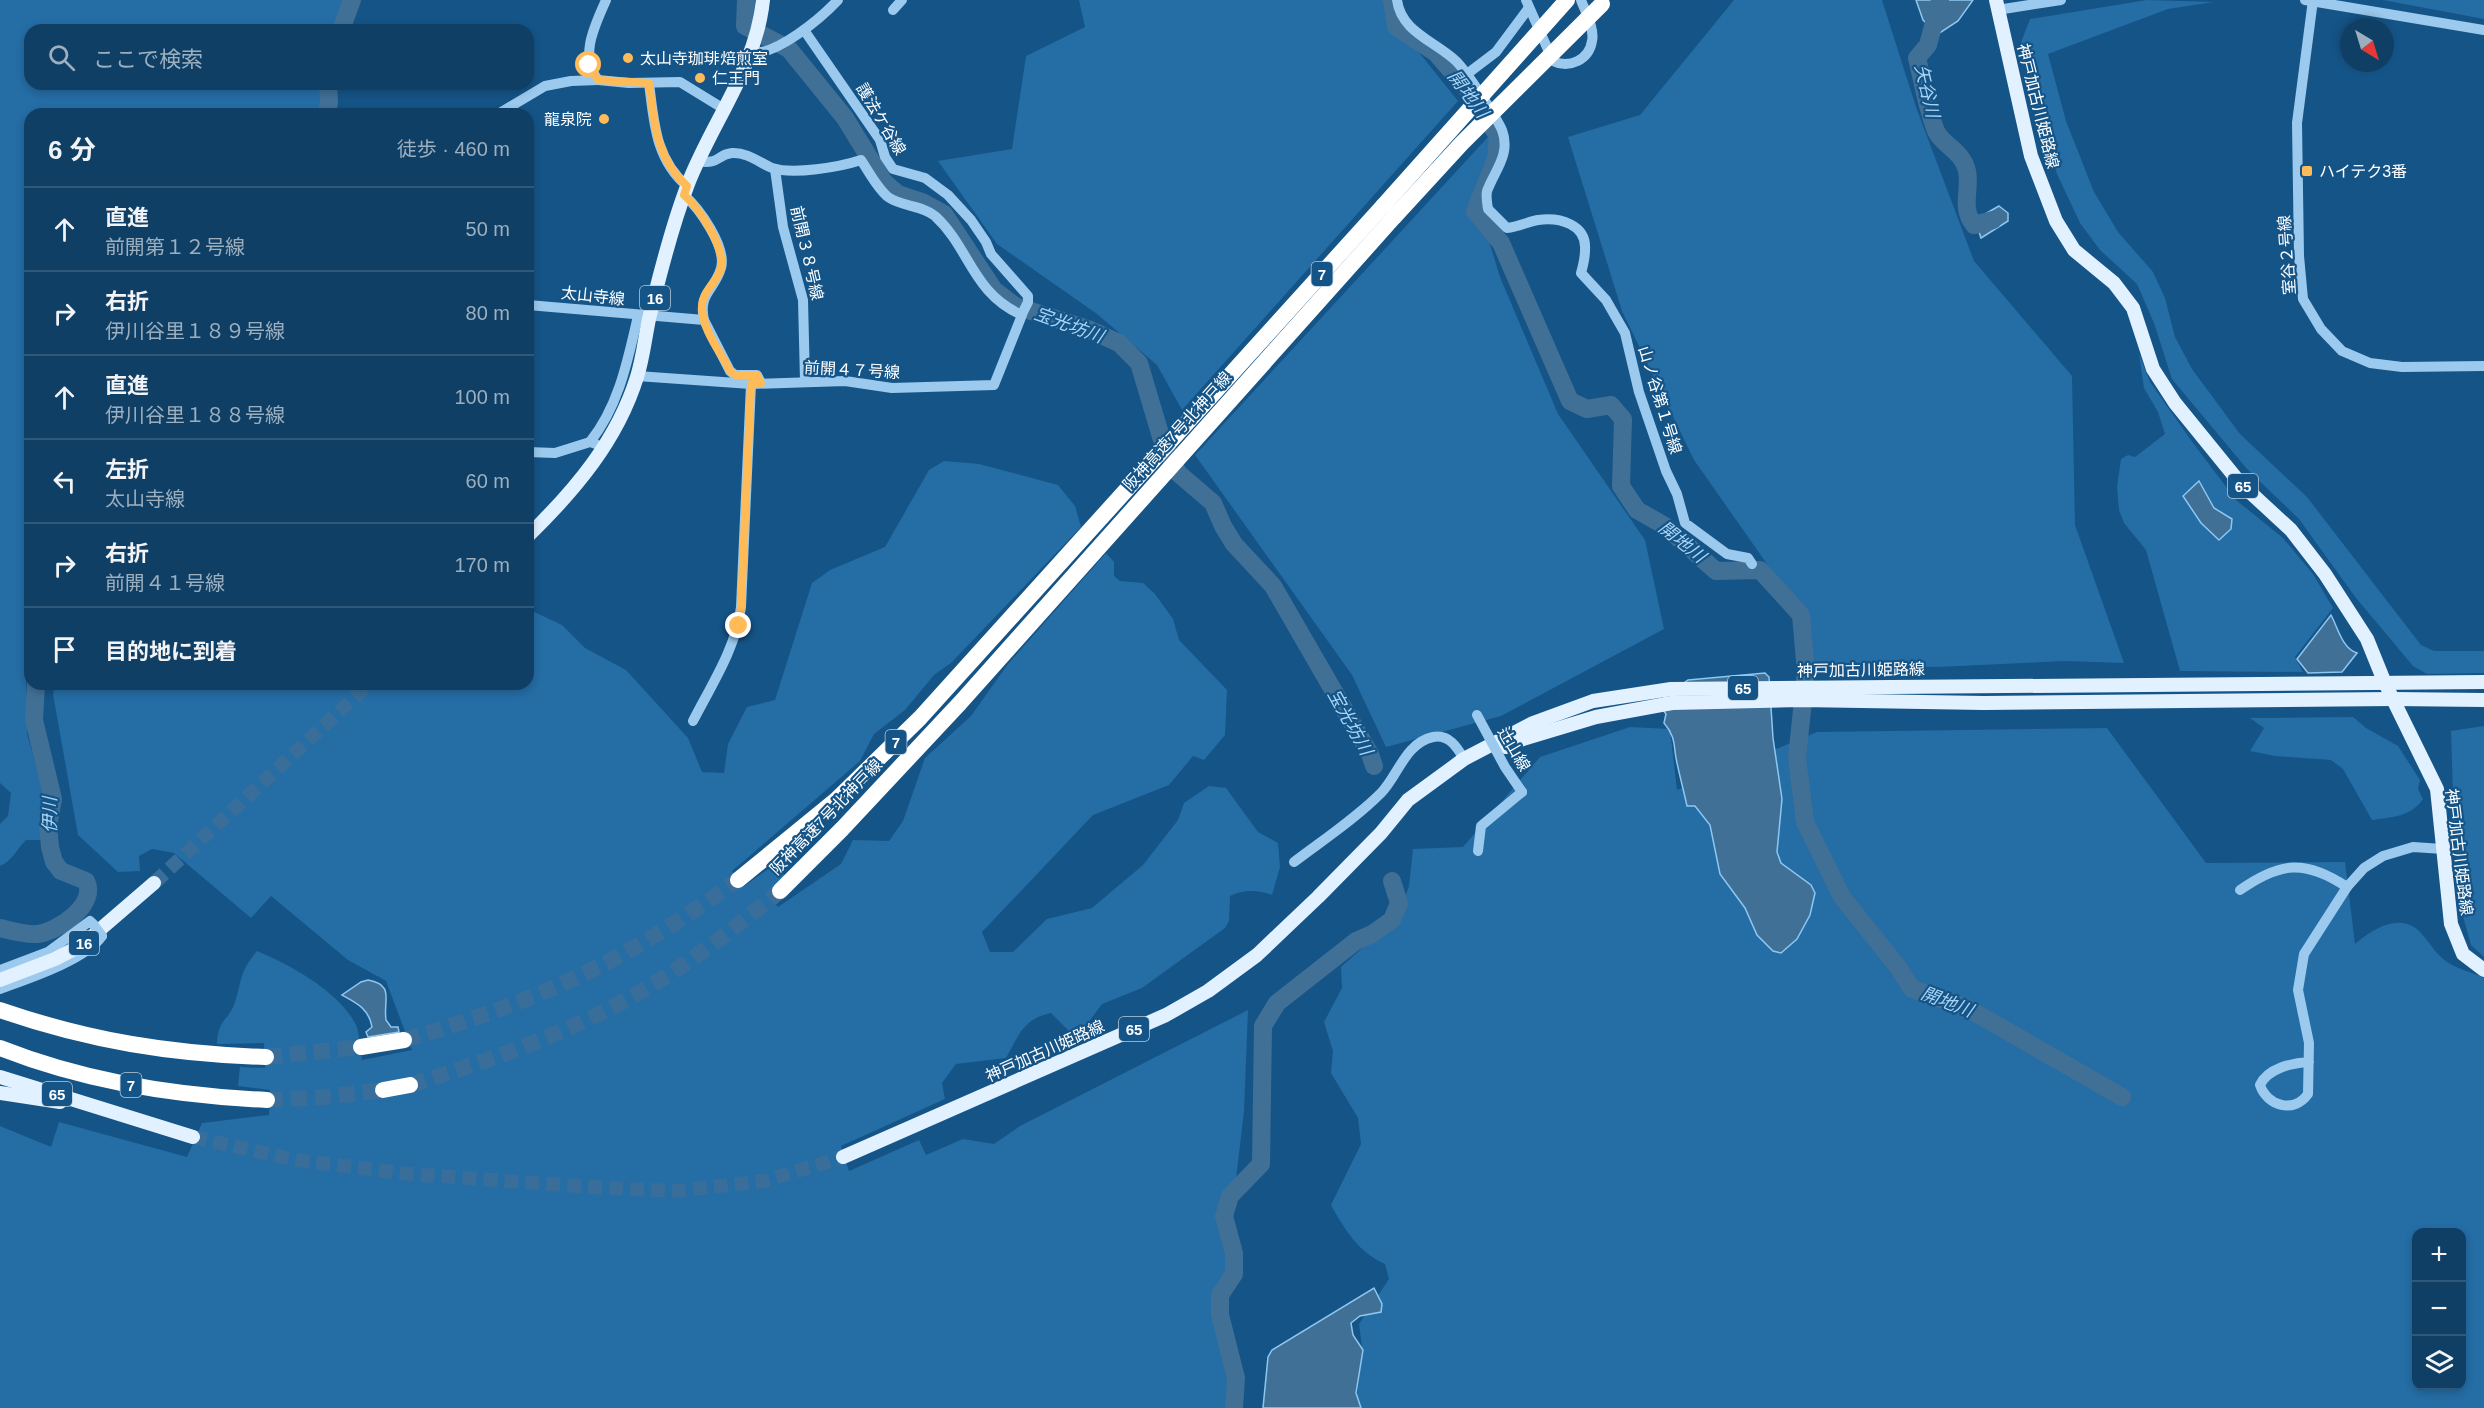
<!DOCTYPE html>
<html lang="ja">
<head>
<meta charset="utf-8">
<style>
  :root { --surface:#103f65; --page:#1e4a6e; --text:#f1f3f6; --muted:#9cafbf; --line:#305879 }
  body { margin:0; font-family:Arial,"Noto Sans JP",sans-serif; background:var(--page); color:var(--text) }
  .controls { position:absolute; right:18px; bottom:18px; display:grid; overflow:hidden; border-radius:12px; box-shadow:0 3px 9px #0003 }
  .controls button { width:54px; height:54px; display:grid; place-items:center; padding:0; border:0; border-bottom:2px solid var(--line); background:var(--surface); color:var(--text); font:30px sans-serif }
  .compass { position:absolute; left:2340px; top:18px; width:54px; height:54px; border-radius:50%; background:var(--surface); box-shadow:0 3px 9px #0003; rotate:142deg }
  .stop { position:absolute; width:18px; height:18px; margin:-14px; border:4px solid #ffbb58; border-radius:50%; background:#fff }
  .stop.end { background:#ffbb58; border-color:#fff; box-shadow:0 2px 6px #0008 }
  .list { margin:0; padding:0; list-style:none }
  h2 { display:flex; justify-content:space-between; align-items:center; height:78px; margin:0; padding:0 24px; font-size:26px }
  h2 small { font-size:20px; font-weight:400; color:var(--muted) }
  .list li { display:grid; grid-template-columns:39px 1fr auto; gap:18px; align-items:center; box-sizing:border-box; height:84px; padding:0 24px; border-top:2px solid var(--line) }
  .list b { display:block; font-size:22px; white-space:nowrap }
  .list p { margin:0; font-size:20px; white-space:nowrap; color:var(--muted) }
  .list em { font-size:20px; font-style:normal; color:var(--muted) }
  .icon { flex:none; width:33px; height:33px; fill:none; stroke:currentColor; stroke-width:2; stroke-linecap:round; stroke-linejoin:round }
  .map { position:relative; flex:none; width:2484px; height:1408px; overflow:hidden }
  .search { position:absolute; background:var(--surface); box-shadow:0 3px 9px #0003; left:24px; top:24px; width:510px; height:66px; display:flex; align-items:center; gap:15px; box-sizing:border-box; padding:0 21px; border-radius:18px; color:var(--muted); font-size:22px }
  .panel { position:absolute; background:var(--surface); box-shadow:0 3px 9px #0003; left:24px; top:108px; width:510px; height:582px; border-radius:18px }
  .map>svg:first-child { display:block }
  .green { fill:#256da5; fill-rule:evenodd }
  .water { fill:#417096; stroke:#8dc7f1; stroke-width:1.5 }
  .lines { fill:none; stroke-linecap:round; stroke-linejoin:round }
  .river { stroke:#417096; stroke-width:18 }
  .major-tunnel { stroke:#386e99; stroke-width:14; stroke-dasharray:14 7; stroke-linecap:butt }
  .highway-tunnel { stroke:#386e99; stroke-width:16; stroke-dasharray:16 8; stroke-linecap:butt }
  .minor { stroke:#9bcaee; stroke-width:10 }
  .major { stroke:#e2f1ff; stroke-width:14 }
  .highway { stroke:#fff; stroke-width:16 }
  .minor-bridge { stroke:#9bcaee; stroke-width:10 }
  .highway-bridge { stroke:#fff; stroke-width:16 }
  .route { stroke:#ffbb58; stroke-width:8 }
  .poi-dot { fill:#ffbb58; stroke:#155487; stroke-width:2 }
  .labels { text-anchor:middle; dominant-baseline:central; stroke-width:4.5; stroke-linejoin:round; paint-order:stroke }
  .shield { fill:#155487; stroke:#b9ccdb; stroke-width:1.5 }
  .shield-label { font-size:15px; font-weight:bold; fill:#fff }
  .poi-label { font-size:16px; fill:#fff; stroke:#155487; text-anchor:start }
  .street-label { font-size:16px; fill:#fff; stroke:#155487 }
  .water-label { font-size:18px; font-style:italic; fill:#a7d4f6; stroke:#155487 }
</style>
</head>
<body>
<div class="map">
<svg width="2484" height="1408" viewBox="0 0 2484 1408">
  <rect width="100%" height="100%" fill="#155487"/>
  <g class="green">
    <path d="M0 0H344L338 30H30V84H327L320 114H30V661L26 673 27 734 46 799 42 840H26C17 849 11 862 0 866V824L8 816 11 793 0 783Z"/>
    <path d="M1079 0H1386L1417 50 1458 101 1182 410 1157 365 1097 314 997 244 938 161 1012 149 1026 56 1085 27Z"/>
    <path d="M1734 0H1882L1916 107 1974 261 2072 376 2075 525 2124 663 2065 661 1938 667 1812 666 1788 594 1694 460 1622 311 1568 137 1640 115Z"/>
    <path d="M2147 0 2214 2 2168 9 2048 54 2066 121 2094 192 2118 232 2153 272 2165 298 2175 337 2192 369 2240 434 2307 497 2421 645 2434 651H2484V673L2427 674 2413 666 2356 598 2299 519 2247 469 2172 379 2154 323 2137 284 2100 250 2080 223 2057 174 2020 45 2030 19Z"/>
    <path d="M2383 0H2484V19Z"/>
    <path d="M1488 137 1494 146 1478 205 1500 277 1558 414 1645 540 1664 629 1501 716 1386 747 1352 675 1195 455Z"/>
    <path d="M2139 354 2150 382 2193 443 2236 500 2283 538 2313 574 2333 608 2295 657 2303 672 2180 671 2146 550 2124 523 2119 510 2117 487 2121 459 2128 455 2135 457 2165 434 2158 412 2144 388Z"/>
    <path d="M944 461 979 464 1058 485 1075 506 1081 527 951 663 934 675 905 710 874 734 860 761 732 871 743 887 774 865 785 876 767 894 778 907 841 864 853 840 889 841 903 821 925 758 971 716 1008 664 1106 553 1114 562V576L1120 581 1143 583 1155 594 1173 619 1179 640 1227 690 1225 735 1204 760 1193 756 1169 785 1093 815 982 932 990 952H1013L1047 919 1092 908 1143 865 1178 820 1184 803 1209 786 1226 788 1258 832 1278 843 1280 867 1272 895C1258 890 1244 889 1230 896L1229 921 1225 928 1142 988 1102 1004 1079 1035 1072 1034 1051 1013C1023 1019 1019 1035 1006 1058L956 1064 942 1083 945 1099 841 1146 849 1171 919 1140 926 1155 963 1139 994 1144 1020 1126 1248 1010 1244 1111 1236 1179 1223 1227 1229 1272 1222 1318 1242 1392 1243 1408H0V1126L51 1147 59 1122 187 1157 202 1123 269 1115 270 1090 238 1086 240 1067 265 1068 264 1043 217 1044C218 1018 229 1021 235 1002 243 977 239 973 257 951 289 964 338 991 355 1023 360 1032 360 1049 362 1060L412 1050 386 981 348 960 271 896 251 918 174 853 152 849 139 856 140 871 118 872 78 835 53 694 55 684H528V609L562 625 585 648 626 670 688 738 702 772 724 773 728 744 747 707 775 700 812 583 830 570 885 547 929 470Z"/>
    <path d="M2353 717 2366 728 2398 746 2420 780 2418 789 2423 799C2411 817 2392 817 2372 820L2343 769 2331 760 2275 756 2250 751 2264 728 2250 718Z"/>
    <path d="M2484 726V957L2471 945 2456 891 2451 731Z"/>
    <path d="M1630 727 1670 729 1677 790 1817 732 2107 728 2206 863 2345 862 2355 944C2370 931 2398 912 2418 930 2427 938 2433 950 2442 958 2454 969 2470 971 2484 978V1408H1356L1362 1347 1359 1324 1389 1279 1385 1264C1358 1252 1345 1230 1331 1205L1361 1144 1358 1118 1331 1073 1333 1051 1324 1022 1342 988 1341 967 1399 915 1409 886 1413 849 1463 847 1540 757ZM2416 1232H2462V1386H2416Z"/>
  </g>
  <g class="water">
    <path d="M1916 0H1973L1958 21 1938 34 1923 20Z"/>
    <path d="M1999 206 2008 213V221L1981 238 1977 226 1978 218Z"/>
    <path d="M2199 481 2214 508 2232 519 2231 529 2219 540 2201 523 2183 496Z"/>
    <path d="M2331 615C2338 628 2342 648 2357 653L2342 672 2308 673 2297 659Z"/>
    <path d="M1765 673 1769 677 1773 738 1782 799 1777 852 1781 863 1811 885 1815 893 1810 915 1797 939 1781 953 1773 951 1757 935 1745 908 1720 874 1710 825 1695 806H1687C1684 792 1680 777 1677 763 1673 747 1677 738 1664 723L1666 714 1662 709 1661 700 1688 680Z"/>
    <path d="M368 980C395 985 383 1000 386 1020L391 1027H398L399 1032 368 1037 366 1032 372 1027C369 1009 357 1003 342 995L361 982Z"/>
    <path d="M1374 1288 1382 1304 1381 1312 1360 1316 1351 1323 1353 1335 1363 1350 1356 1393 1361 1408H1263L1268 1357 1272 1350Z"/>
  </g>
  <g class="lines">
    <g class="river">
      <path d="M746 0 745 26 789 49 845 118 884 182 898 194 922 202 944 214 994 290 1015 306 1088 329 1119 343 1139 363 1161 437 1178 473 1213 503 1223 526 1234 544 1273 586 1370 754 1374 766"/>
      <path d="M1392 0 1396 27 1436 53 1468 90 1498 136 1496 159 1475 211 1501 243 1570 401 1587 409 1611 405 1623 419 1621 486 1637 510 1665 526 1716 571 1760 570 1801 615 1806 672 1797 758 1805 822 1842 897 1898 967 1912 989 1967 1008 2122 1097"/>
      <path d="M1940 0 1928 45 1917 58C1923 82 1927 109 1936 131 1942 145 1963 151 1967 171 1971 190 1960 207 1974 225L1993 220"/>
      <path d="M341 30 352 0"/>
      <path d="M326 114 329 103 328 84"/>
      <path d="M0 928C11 931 26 935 37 934 58 932 98 904 86 881L61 871 54 862 50 847 48 826 53 799 34 720 36 684"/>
      <path d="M1234 1408 1236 1378 1220 1315V1295L1234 1274V1253L1224 1216 1230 1196 1261 1164 1263 1026 1277 1003 1356 941 1372 934 1392 920 1399 903 1392 881"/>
    </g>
    <g class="major-tunnel">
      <path d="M154 883 369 684"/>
      <path d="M193 1137 297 1160 409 1174 605 1188 677 1191 764 1181 843 1157"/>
    </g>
    <g class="highway-tunnel">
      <path d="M404 1040C481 1018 556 991 626 952 665 931 702 905 738 880"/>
      <path d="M266 1057 361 1047"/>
      <path d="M410 1085C491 1060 573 1032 647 988 694 960 737 926 780 891"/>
      <path d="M267 1100 326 1097 383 1090"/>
    </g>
    <g class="minor">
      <path d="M1397 0C1401 32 1435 41 1456 61 1467 72 1495 115 1502 130 1511 154 1495 170 1487 191 1486 196 1487 203 1488 209L1507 228C1518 227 1527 222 1538 220 1559 217 1587 224 1585 250 1585 258 1583 266 1581 273L1606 300 1625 333 1639 392 1666 471 1677 494 1685 523 1727 554 1748 558 1752 564"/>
      <path d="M1526 0 1553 61C1569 69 1589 60 1592 41 1595 29 1585 11 1581 0"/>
      <path d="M2305 0 2484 30"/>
      <path d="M2313 0 2297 123 2299 256 2303 299 2321 329 2342 351 2370 363 2402 367 2484 366"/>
      <path d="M893 10 902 0"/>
      <path d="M1997 10 2061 0"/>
      <path d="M804 30 880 140 885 157 893 169 925 178 948 195 971 220 986 242 991 254 1028 296V302L1022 314"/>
      <path d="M751 53C777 55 820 19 838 0"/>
      <path d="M1467 74 1496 52 1528 9"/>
      <path d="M598 80 629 83 680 82 724 109"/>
      <path d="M649 83C654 121 655 159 687 186"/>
      <path d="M498 114 545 86 571 81 598 80C579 55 595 26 606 0"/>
      <path d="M775 169 783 227 803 300 805 381"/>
      <path d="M684 195C699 208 727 247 721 268 715 290 698 293 704 320"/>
      <path d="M528 305 704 320 730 371 735 375H757L761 383"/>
      <path d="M637 376 751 384 845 381 892 388 994 385 1022 315C972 293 970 248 935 216 922 205 902 207 888 197 877 188 869 172 861 160 840 167 793 175 772 168 760 163 747 152 732 153 716 155 720 165 697 161"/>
      <path d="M590 442C619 406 628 359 638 316"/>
      <path d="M528 452 555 453 590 442 596 444"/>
      <path d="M693 721C712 684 736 648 741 607L751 384"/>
      <path d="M1478 851 1481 826 1522 792"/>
      <path d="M1294 862C1323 840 1355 819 1381 793 1398 776 1405 743 1433 737 1449 734 1457 747 1464 759"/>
      <path d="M2240 890C2280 862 2305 859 2347 887"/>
      <path d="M0 970 48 952 90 921 93 924"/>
      <path d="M0 989C27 979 86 960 102 936"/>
      <path d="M2309 1062C2292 1063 2268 1068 2260 1085 2267 1106 2294 1114 2308 1094L2309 1043 2298 990 2304 954 2347 887 2364 868 2383 856 2413 847 2443 849"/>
    </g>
    <g class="major">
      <path d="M1996 0 2031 156 2056 221 2074 250 2114 283 2133 308 2153 369 2175 403 2240 483 2291 530 2325 574 2367 639 2384 681 2437 789 2451 924 2463 954 2484 970"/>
      <path d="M528 536C575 490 617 441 637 377 643 358 645 338 649 319 659 277 673 223 688 184 712 122 756 68 763 0"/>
      <path d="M1506 747 1520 740 1596 717 1672 703 1801 700 1984 703 2393 699 2484 700"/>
      <path d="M0 980 55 959 82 945 154 883"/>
      <path d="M0 1077 193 1137"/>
      <path d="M0 1093 60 1102"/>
      <path d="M843 1157 1166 1015 1208 991 1257 955 1318 897 1381 833 1408 800 1464 759 1533 723 1593 701 1671 689 2484 682"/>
    </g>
    <g class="highway">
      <path d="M738 880 836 800 920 718 1383 206"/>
      <path d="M780 891 842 829 960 703 1394 217"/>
      <path d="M0 1010C90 1041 171 1054 266 1057"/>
      <path d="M361 1047 404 1040"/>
      <path d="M0 1048C86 1082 175 1096 267 1100"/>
      <path d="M383 1090 410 1085"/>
    </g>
    <g class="minor-bridge">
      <path d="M1477 715 1505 767 1522 792"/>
      <path d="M93 924 102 936"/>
    </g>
    <g class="highway-bridge">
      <path d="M1383 206 1567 0"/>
      <path d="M1394 217 1462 143 1602 4"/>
    </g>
  </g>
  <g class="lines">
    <path class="route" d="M589 65 598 80 649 83C654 122 656 159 687 186L684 195C699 208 728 250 720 271 715 284 701 293 702 308 703 331 720 351 730 371L735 375H757L761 383 751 384 741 607 739 626"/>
  </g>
  <g class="poi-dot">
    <circle cx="628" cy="58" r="6"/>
    <circle cx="700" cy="78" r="6"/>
    <circle cx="604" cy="119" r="6"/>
    <rect x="2301" y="165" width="12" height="12" rx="3"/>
  </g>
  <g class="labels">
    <g class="shield">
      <rect x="1311.5" y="262" width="21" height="24" rx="4.5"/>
      <rect x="640" y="286" width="30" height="24" rx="4.5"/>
      <rect x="2228" y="474" width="30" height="24" rx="4.5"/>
      <rect x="1728" y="676" width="30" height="24" rx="4.5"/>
      <rect x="885.5" y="730" width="21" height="24" rx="4.5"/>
      <rect x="69" y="931" width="30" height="24" rx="4.5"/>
      <rect x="1119" y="1017" width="30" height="24" rx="4.5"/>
      <rect x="120.5" y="1073" width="21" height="24" rx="4.5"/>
      <rect x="42" y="1082" width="30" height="24" rx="4.5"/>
    </g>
    <g class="shield-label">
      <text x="1322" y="274">7</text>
      <text x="655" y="298">16</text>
      <text x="2243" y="486">65</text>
      <text x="1743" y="688">65</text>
      <text x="896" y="742">7</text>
      <text x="84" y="943">16</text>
      <text x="1134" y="1029">65</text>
      <text x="131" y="1085">7</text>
      <text x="57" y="1094">65</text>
    </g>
    <g class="poi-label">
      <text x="640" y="58">太山寺珈琲焙煎室</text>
      <text x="712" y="78">仁王門</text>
      <text x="592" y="119" text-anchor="end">龍泉院</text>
      <text x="2319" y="171">ハイテク3番</text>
    </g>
    <g class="street-label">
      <text transform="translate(2038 106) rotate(76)">神戸加古川姫路線</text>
      <text transform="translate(881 119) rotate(59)">護法ケ谷線</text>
      <text transform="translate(807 253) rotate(77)">前開３８号線</text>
      <text transform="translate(2287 255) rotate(-94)">室谷２号線</text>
      <text transform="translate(593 296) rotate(6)">太山寺線</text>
      <text transform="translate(852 370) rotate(3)">前開４７号線</text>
      <text transform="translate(1660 400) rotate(73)">山ノ谷第１号線</text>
      <text transform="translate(1177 431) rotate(-48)">阪神高速7号北神戸線</text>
      <text transform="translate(1861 670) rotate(-1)">神戸加古川姫路線</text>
      <text transform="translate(1514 749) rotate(60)">辻山線</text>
      <text transform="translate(826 817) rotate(-46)">阪神高速7号北神戸線</text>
      <text transform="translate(2459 852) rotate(83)">神戸加古川姫路線</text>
      <text transform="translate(1045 1051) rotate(-24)">神戸加古川姫路線</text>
    </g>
    <g class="water-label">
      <text transform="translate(1927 91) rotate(77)">矢谷川</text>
      <text transform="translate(1468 94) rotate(53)">開地川</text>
      <text transform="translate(1069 325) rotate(20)">宝光坊川</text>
      <text transform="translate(1682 542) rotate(39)">開地川</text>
      <text transform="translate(1350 722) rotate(61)">宝光坊川</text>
      <text transform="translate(50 815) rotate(-90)">伊川</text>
      <text transform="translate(1947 1002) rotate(21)">開地川</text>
    </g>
  </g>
</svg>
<div class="controls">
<button>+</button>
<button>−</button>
<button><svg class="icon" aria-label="layers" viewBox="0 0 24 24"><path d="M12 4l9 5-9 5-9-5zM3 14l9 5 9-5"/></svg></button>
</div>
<svg class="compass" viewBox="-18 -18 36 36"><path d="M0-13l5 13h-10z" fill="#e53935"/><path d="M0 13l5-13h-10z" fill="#9cafbf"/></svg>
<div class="stop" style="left:589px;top:65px"></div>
<div class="stop end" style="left:739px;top:626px"></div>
<div class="search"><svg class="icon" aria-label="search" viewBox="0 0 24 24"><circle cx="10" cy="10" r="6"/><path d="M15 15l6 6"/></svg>ここで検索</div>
<section class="panel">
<h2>6 分<small>徒歩 · 460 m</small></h2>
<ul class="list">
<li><svg class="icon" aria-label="ahead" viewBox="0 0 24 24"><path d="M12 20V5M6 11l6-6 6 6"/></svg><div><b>直進</b><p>前開第１２号線</p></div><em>50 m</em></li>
<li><svg class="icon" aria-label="right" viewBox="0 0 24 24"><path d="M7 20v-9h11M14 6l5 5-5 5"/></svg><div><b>右折</b><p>伊川谷里１８９号線</p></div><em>80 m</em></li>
<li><svg class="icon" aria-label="ahead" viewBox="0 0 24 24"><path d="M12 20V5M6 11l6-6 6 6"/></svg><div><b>直進</b><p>伊川谷里１８８号線</p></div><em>100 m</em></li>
<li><svg class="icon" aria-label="left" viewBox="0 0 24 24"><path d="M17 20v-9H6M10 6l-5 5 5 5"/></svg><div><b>左折</b><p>太山寺線</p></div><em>60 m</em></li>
<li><svg class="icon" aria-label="right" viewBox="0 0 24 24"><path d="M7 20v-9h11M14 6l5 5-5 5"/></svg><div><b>右折</b><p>前開４１号線</p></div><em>170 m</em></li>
<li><svg class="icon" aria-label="arrive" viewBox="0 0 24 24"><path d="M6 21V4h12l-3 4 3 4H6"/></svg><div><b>目的地に到着</b></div></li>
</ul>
</section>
</div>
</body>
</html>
